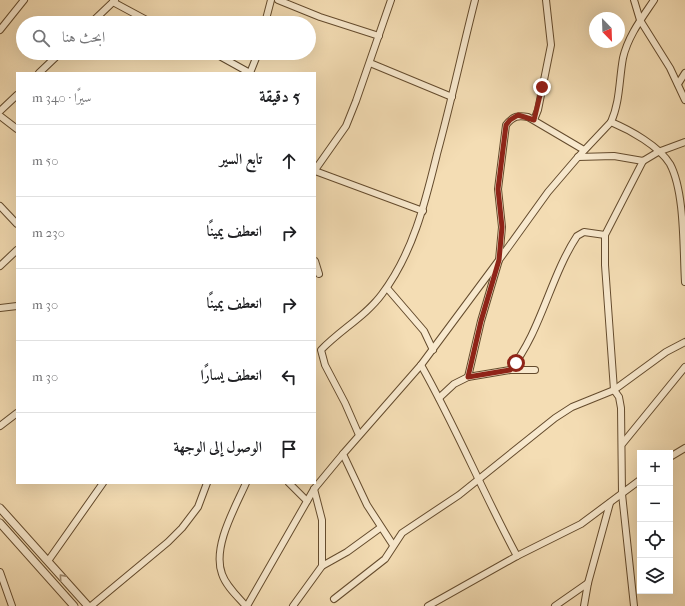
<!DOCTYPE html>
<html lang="ar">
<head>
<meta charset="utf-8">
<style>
  :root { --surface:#fff; --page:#f2f2f2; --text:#202124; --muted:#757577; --line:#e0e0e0 }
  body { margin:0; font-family:"IM FELL French Canon",Amiri,serif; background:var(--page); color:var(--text); direction:rtl }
  .controls { position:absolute; right:12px; bottom:12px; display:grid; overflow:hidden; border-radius:0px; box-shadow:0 4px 16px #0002 }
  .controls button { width:36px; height:36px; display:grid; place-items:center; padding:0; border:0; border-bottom:1px solid var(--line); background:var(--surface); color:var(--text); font:20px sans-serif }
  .compass { position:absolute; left:589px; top:12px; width:36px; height:36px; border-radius:50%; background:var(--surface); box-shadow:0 4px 16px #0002; rotate:157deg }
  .stop { position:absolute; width:12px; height:12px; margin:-9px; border:3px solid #8f2418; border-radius:50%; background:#fff }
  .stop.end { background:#8f2418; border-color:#fff; box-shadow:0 1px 4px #0008 }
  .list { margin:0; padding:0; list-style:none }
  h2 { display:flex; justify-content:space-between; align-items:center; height:52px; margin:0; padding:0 16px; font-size:17px }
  h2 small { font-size:13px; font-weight:400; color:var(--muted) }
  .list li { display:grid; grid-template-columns:26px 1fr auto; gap:12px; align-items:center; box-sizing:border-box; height:72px; padding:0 16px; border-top:1px solid var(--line) }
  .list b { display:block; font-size:15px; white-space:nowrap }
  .list em { font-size:13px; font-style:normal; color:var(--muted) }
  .icon { flex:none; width:22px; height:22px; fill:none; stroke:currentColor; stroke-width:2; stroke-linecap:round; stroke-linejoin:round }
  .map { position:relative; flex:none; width:685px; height:606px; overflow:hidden; direction:ltr }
  .search { position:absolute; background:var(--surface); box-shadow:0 4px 16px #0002; left:16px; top:16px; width:300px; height:44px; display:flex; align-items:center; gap:10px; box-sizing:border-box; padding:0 14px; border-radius:22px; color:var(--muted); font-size:15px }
  .panel { position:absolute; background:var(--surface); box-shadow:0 4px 16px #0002; left:16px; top:72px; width:300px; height:412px; border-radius:0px; direction:rtl }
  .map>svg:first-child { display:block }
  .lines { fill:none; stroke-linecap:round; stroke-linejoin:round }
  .minor-casing { stroke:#644b2d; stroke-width:8 }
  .tertiary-casing { stroke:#644b2d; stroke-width:9 }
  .minor { stroke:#f8e9ce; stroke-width:6 }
  .tertiary { stroke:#f8e9ce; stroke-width:7 }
  .oneway { stroke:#a08c71 }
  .route { stroke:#8f2418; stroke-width:5 }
</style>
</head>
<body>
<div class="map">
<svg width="685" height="606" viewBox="0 0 685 606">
  <rect width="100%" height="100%" fill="#f4ddb4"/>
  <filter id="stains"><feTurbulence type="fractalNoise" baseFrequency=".005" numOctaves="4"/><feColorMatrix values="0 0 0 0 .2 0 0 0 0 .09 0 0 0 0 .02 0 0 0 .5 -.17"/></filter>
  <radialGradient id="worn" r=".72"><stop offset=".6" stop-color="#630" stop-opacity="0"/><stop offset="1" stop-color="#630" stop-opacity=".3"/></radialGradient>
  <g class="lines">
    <defs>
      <g id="minor">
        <path d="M278 0 320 17 379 36"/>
        <path d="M634 0 640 20 670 68 685 100"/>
        <path d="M113 2 152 23"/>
        <path d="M91 23 115 0"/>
        <path d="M265 23 271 0"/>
        <path d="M0 30 24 0"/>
        <path d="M214 53 250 73"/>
        <path d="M370 63 452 97"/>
        <path d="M39 73 60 53"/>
        <path d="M250 73 258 53"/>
        <path d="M678 84 685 73"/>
        <path d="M0 111 17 95"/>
        <path d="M0 116 17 129"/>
        <path d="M534 120 538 110 551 45 546 0"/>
        <path d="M611 122C620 102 619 80 623 58 628 36 642 18 654 0"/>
        <path d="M578 157 614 156 643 161 658 152 685 142"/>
        <path d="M315 170 346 126 356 101 391 0"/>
        <path d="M315 171 423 211"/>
        <path d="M0 206 17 224"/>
        <path d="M605 235 584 232 577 236C550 277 541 332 510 370L468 377 481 321 499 260 548 192 578 157 611 122C630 130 659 146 670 164 685 192 683 249 685 282"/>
        <path d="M315 261 319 274"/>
        <path d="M0 266 17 250"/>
        <path d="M387 288 424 331 433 350"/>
        <path d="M0 308 17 306"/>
        <path d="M421 365C456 427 483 493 517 556"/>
        <path d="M510 370H535"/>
        <path d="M614 390 605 265V235L643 161"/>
        <path d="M614 390 666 352 685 342"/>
        <path d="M439 398 454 384 468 377"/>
        <path d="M0 426 17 413"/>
        <path d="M359 435 345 403 325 365 321 350C340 330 366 316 382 294 413 253 425 203 437 154 451 103 462 51 475 0"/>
        <path d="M623 443 685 367"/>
        <path d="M670 457 685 448"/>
        <path d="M289 483 307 501"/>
        <path d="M393 545 367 505 343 454 421 365 499 260 502 227 498 189 506 125C513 116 518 115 528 117L584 150"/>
        <path d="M48 561 103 483"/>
        <path d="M322 566 347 552 380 528"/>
        <path d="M0 572 12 606"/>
        <path d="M334 599 385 559 402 533 459 495 555 418 572 407 614 390 619 397 621 408 622 494 634 606"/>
        <path d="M91 606 168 542 182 528 198 507 207 483"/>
        <path d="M246 606C237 596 226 586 222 574 212 547 235 508 246 483"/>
        <path d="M247 606 314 489 343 454"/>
        <path d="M293 606 322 566V520L314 489"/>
        <path d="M428 606 517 556 581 524 640 480"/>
        <path d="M555 606 588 583"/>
        <path d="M584 606 588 583 610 503"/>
      </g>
      <g id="tertiary">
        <path d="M0 508 88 606"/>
        <path d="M0 523 74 606"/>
      </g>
    </defs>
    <use href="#minor" class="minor-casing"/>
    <use href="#tertiary" class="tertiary-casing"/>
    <use href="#minor" class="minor"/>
    <use href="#tertiary" class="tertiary"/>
  </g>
  <defs><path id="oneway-chevron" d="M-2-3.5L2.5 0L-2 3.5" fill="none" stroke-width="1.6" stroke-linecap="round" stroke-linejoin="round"/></defs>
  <use class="oneway" href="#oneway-chevron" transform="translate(62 577) rotate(-132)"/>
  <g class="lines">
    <path class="route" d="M516 363 510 370 468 377 481 321 499 260 502 227 498 189 506 125 510 120 518 115 534 120 542 87"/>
  </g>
  <rect width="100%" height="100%" filter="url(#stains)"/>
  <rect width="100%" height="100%" fill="url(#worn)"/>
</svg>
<div class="controls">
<button>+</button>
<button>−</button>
<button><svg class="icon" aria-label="locate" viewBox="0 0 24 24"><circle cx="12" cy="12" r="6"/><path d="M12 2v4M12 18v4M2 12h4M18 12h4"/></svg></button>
<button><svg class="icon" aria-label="layers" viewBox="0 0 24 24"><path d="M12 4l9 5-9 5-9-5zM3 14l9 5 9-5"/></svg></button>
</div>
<svg class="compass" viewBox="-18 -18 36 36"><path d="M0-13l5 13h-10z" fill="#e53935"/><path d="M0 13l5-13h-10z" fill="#757577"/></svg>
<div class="stop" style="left:516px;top:363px"></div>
<div class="stop end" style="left:542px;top:87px"></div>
<div class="search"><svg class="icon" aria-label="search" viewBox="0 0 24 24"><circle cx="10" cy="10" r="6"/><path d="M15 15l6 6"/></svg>ابحث هنا</div>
<section class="panel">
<h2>5 دقيقة<small>سيرًا · 340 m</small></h2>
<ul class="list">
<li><svg class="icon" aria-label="ahead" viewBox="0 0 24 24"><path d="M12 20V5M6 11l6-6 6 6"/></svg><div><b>تابع السير</b></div><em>50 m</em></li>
<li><svg class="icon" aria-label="right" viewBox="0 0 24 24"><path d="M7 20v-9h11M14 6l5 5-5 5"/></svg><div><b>انعطف يمينًا</b></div><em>230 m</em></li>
<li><svg class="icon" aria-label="right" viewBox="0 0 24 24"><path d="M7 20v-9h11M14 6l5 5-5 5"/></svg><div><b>انعطف يمينًا</b></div><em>30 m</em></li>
<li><svg class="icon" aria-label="left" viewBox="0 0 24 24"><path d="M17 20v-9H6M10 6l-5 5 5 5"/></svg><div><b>انعطف يسارًا</b></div><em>30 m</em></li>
<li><svg class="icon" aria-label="arrive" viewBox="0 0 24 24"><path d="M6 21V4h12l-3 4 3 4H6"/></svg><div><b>الوصول إلى الوجهة</b></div></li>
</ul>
</section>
</div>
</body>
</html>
